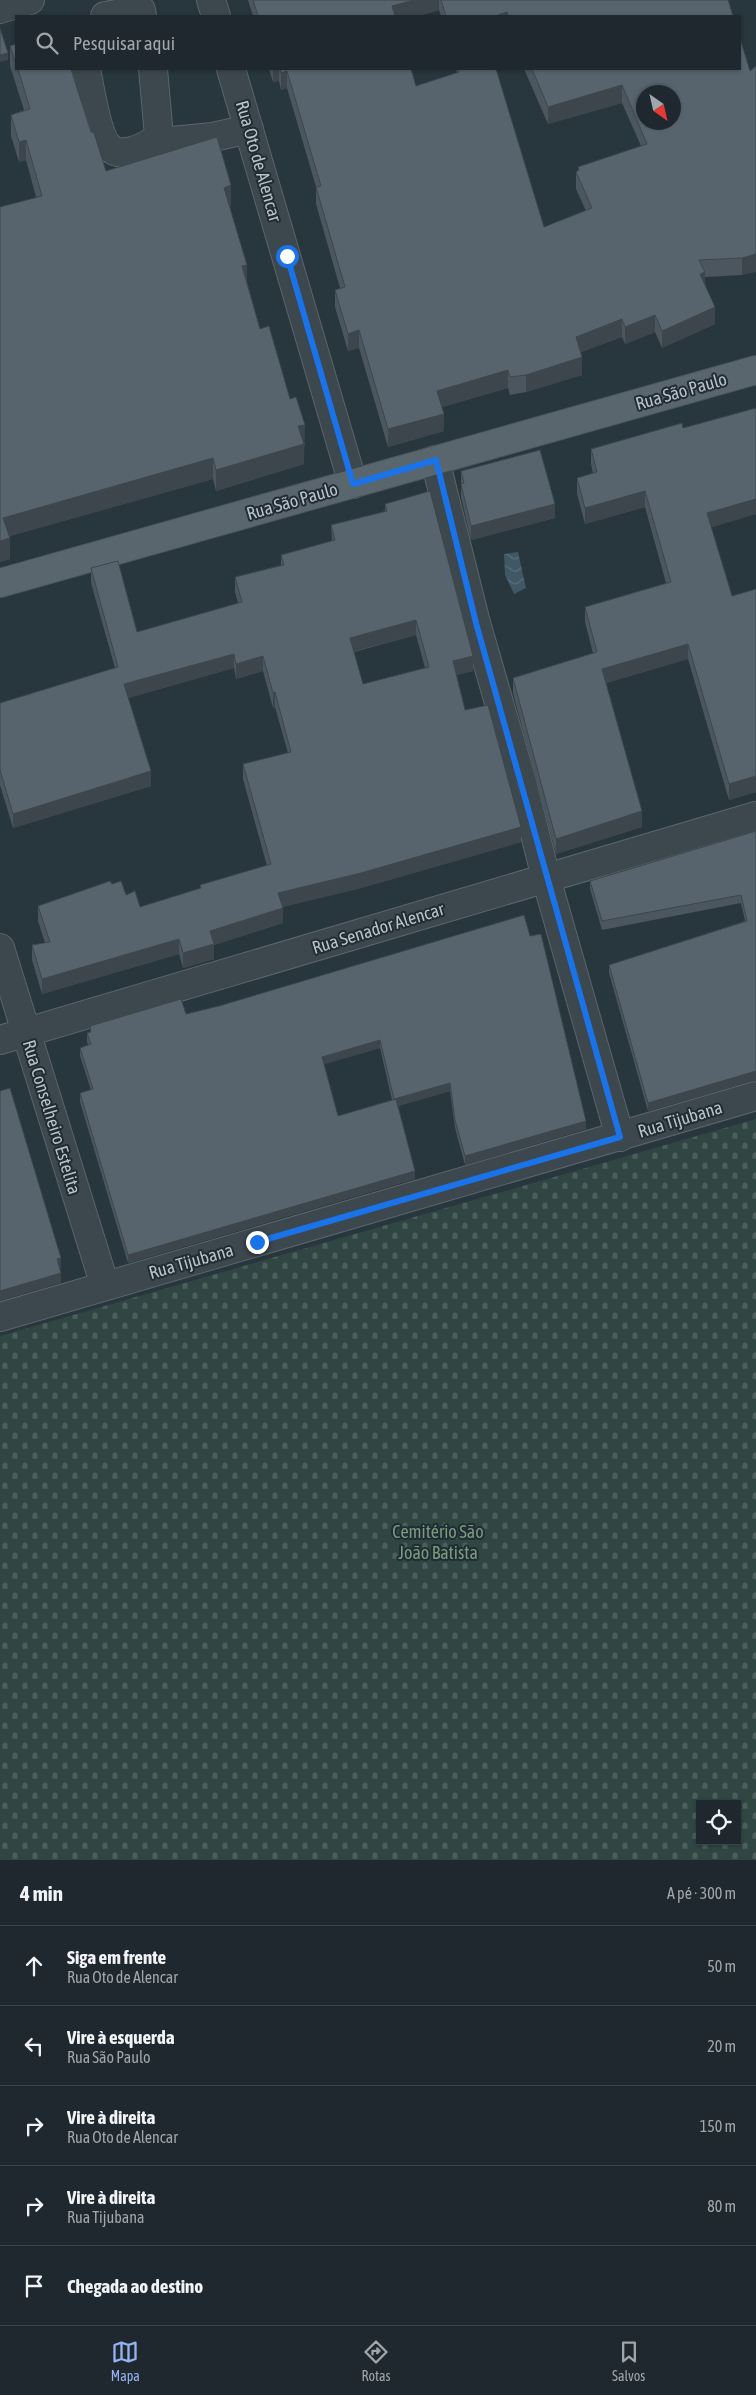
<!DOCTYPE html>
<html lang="pt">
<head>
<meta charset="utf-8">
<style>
  :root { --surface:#1e282e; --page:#2b343a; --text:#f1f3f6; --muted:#a1a6aa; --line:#3c444a; --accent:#95b2f1 }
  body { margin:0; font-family:"Asap Condensed",sans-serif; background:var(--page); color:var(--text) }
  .controls { position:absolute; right:15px; bottom:15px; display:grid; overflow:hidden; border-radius:0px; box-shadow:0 1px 4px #0004 }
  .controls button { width:45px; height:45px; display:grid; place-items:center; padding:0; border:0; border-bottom:1px solid var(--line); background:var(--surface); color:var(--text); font:25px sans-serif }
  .compass { position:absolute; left:636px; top:85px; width:45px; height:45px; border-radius:50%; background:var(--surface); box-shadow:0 1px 4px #0004; rotate:146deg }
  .stop { position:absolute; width:15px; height:15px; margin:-11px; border:4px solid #1a73e8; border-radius:50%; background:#fff }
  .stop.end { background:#1a73e8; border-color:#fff; box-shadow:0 1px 5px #0008 }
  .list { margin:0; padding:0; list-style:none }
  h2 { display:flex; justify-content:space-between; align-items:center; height:65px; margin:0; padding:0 20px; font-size:21px }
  h2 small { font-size:16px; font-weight:400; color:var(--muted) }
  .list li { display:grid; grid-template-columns:32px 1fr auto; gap:15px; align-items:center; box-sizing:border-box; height:80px; padding:0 20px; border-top:1px solid var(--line) }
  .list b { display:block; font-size:19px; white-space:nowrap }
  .list p { margin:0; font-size:16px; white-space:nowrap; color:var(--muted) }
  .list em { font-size:16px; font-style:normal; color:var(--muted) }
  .icon { flex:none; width:28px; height:28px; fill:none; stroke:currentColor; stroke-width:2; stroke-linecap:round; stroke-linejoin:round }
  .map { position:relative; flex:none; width:756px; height:1860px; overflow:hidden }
  .search { position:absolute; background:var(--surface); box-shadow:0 1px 4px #0004; left:15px; right:15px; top:15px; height:55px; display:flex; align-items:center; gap:12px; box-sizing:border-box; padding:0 18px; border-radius:0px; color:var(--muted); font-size:19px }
  .sheet { height:465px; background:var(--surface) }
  nav { display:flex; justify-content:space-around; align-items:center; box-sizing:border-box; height:70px; border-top:1px solid var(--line); background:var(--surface); font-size:14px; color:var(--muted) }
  nav a { display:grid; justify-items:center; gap:2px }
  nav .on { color:var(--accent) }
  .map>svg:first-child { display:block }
  .cemetery { fill:url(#cemetery-stones); fill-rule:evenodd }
  .water { fill:url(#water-waves) }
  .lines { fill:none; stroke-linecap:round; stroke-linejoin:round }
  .minor-casing { stroke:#5a656c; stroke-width:30 }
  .major-casing { stroke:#49535a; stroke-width:30 }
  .minor { stroke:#3c474e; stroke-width:28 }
  .major { stroke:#5a666e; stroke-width:28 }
  .wall { fill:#4b565f; fill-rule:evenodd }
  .shaded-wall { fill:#3d464d }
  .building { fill:#57646e; stroke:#3d464d; fill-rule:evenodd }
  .route { stroke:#1a73e8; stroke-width:6 }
  .labels { text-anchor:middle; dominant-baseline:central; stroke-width:4; stroke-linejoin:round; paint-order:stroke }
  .street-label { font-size:18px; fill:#b9c2c9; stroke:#212c34 }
  .park-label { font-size:18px; fill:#799c7b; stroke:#212c34 }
</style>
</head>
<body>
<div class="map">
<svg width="756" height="1860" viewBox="0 0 756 1860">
  <defs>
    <pattern id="cemetery-stones" width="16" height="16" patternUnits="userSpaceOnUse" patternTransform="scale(1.25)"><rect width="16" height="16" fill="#304642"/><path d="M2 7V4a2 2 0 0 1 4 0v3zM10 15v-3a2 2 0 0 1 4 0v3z" fill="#4c5f5c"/></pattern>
    <pattern id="water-waves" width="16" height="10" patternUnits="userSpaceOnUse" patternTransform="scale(1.25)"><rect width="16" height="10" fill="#405765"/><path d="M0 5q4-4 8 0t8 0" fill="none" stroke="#5a6e7a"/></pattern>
  </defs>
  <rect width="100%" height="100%" fill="#28363e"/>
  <path class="cemetery" d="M756 1119V1860H0V1336ZM700 1804H737V1841H700Z"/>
  <path class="water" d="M518 552 526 588 514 594 505 575 504 554Z"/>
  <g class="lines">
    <defs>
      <g id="minor">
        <path d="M211 0 216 16"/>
        <path d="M0 9 30 0"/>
        <path d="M105 16 141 10 142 16"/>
        <path d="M86 69C90 87 97 142 113 150 119 154 125 152 132 151 143 148 151 144 159 136L153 69"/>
        <path d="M231 69 353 484"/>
        <path d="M151 143 213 137 249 129"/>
        <path d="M435 460 476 623 522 782 546 878 620 1137"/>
        <path d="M0 948 105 1286"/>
        <path d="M0 1040 756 816"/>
        <path d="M0 1317 756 1096"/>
      </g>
      <path id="major" d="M0 583 756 370"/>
    </defs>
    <use href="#minor" class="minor-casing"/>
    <use href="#major" class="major-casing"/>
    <use href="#minor" class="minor"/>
    <use href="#major" class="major"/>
  </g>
  <g class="wall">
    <path d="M248 0H728L733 16H441L439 10 418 16H253Z"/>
    <path d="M16 44V69H71L84 110 106 171 231 206H230L247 282 260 329 305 445 304 446V464L216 491 213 479 10 536V559L0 562 36 197 26 160 19 162 11 136V115L24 110 10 66V46Z"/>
    <path d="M269 69H411L416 86 457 73 456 69H496L544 227 586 211 576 189V172L578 171V167L641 146 622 103 548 124 524 69H740L750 71 742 275 705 277V283L715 324 662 348 655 332 625 344 622 337 581 352 582 375 526 392 510 395 508 388 442 407 444 431 388 447 359 348 348 351 335 307V290L340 288 316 204V187L287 88 281 90 279 81 273 82Z"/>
    <path d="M591 449 711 527 732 596 756 589V792L729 800 688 659 606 683 642 827 556 854 513 693V678L593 653 585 622V607L666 583 645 507 585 524 577 494V478L593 474 591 464Z"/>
    <path d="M461 471 555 518 471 540 461 497Z"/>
    <path d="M385 504 473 671 456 675 465 710 521 842 361 888 282 907 283 923 214 945V959L183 968 179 954 42 994 32 960V945L45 943 38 921V906L112 884 140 907 200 889V885L267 866 243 779V764L288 753 275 707 273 708 263 671 236 679 234 668 128 698 151 786 13 828 0 785V703L115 668 91 583V568L137 632 238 603 235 592V577L281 565V555L332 541 331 525 385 512ZM416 635 425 668 363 684 354 652Z"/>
    <path d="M756 831V1080L648 1111 609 973V965L745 921 741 903 602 930 590 889V881Z"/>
    <path d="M530 936 586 1129 465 1165 455 1128 450 1091 398 1106 415 1179 128 1263 80 1102V1093L91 1090 80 1056V1048L88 1045 87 1041V1033L90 1032V1026L186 1014ZM380 1048 392 1100 338 1116 324 1064Z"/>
  </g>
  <g class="shaded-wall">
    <path d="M414 0H439V10L418 16H392V6Z"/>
    <path d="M507 12V16H495Z"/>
    <path d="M8 53V60L0 62V55Z"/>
    <path d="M273 69H279V81L273 82Z"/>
    <path d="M287 71V88L281 90V73Z"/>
    <path d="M622 85V103L548 124V107Z"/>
    <path d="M26 140V160L19 162V142Z"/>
    <path d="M231 185V206L224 208V188Z"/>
    <path d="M756 254V272L742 275V258Z"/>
    <path d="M247 265V286L242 266Z"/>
    <path d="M705 272V289L700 274Z"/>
    <path d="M715 307V324L662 348V331Z"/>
    <path d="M655 315V332L625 344V327Z"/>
    <path d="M622 319V337L576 354V337Z"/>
    <path d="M359 330V348L348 351V334Z"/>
    <path d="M582 357V375L526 392V375Z"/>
    <path d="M508 370V388L437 408V391Z"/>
    <path d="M444 414V431L388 447V429Z"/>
    <path d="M305 425 304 464 216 491V470L298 426Z"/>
    <path d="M213 458V479L3 538V518Z"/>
    <path d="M645 491V507L585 524V508Z"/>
    <path d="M756 499V514L707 529V513Z"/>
    <path d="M555 504V518L471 540V526Z"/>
    <path d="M10 538V559L0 562V541Z"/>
    <path d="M416 620V635L350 652V638Z"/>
    <path d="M688 644V659L602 684V669Z"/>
    <path d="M234 654V668L124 699V684Z"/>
    <path d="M263 656V671L236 679V664Z"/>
    <path d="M473 656V671L453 676V661Z"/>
    <path d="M275 692V707L273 708V693Z"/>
    <path d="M151 771V786L13 828V814Z"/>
    <path d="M756 776V792L729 800V784Z"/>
    <path d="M642 811V827L556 854V839Z"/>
    <path d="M521 827V842L361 888 278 908V893Z"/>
    <path d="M283 908V923L214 945V959L183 968V953L210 931Z"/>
    <path d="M179 939V954L42 994V979Z"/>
    <path d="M380 1040V1048L322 1065V1057Z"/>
    <path d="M756 1071V1080L648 1111V1103Z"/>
    <path d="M450 1083V1091L394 1107V1099Z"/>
    <path d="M586 1121V1129L465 1165V1156Z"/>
    <path d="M415 1171V1179L128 1263V1255Z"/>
    <path d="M61 1258V1268L57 1269V1259Z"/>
    <path d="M61 1273V1283L0 1301V1291Z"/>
  </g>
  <g class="building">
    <path d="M253 0H414L392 6 395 16H258Z"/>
    <path d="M441 0H728L733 16H509L507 12 495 16H446Z"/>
    <path d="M0 28 8 53 0 55Z"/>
    <path d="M740 38 750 71 756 66V254L742 258 699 260 705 272 700 274 715 307 662 331 655 315 625 327 622 319 576 337 582 357 526 375 510 377 508 370 437 391 444 414 388 429 359 330 348 334 335 290 345 287 316 187 321 186 287 71 281 73 280 69H411L416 86 459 72V69H496L544 227 592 208 576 172 579 170 578 167 647 144 622 85 548 107 532 69H740ZM644 92H674V122H644Z"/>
    <path d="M16 44V65L10 46Z"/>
    <path d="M18 69H71L84 110 91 132 94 133 106 171 217 137 231 185 224 188 247 265 242 266 260 329 269 326 290 399 296 397 305 425 298 426 304 444 216 470 213 458 3 518 10 538 0 541V207L42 196 26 140 19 142 11 115 30 109Z"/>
    <path d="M756 408V499L707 513 732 596 756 589V776L729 784 688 644 602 669 642 811 556 839 513 678 597 652 585 607 671 582 645 491 585 508 577 478 597 472 591 449 682 423 683 428Z"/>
    <path d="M540 450 555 504 471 526 461 484 464 483 461 471Z"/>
    <path d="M430 491 473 656 453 661 465 710 488 705 521 827 361 873 278 893 283 908 210 931 214 944 183 953 179 939 42 979 32 945 50 942 38 906 110 881 112 884 121 881 126 895 135 891 140 907 201 888 200 885 271 864 243 764 291 752 275 692 273 693 263 656 236 664 234 654 124 684 151 771 13 814 0 770V703L118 667 91 568 118 561 137 632 242 602 235 577 284 565 281 555 335 540 331 525 387 511 385 504ZM416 620 429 667 363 684 350 638Z"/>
    <path d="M756 831V1071L648 1103 609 965 747 921 741 895 602 921 590 881Z"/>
    <path d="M524 915 530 936 541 934 586 1121 465 1156 455 1120 450 1083 394 1099 380 1040 322 1057 338 1116 396 1099 415 1171 128 1255 80 1093 93 1089 80 1048 91 1044 87 1033 91 1032 90 1026 181 999 186 1014 219 1006Z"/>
    <path d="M10 1088 61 1258 57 1259 61 1273 0 1291V1091Z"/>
  </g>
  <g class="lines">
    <path class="route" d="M257 1242 620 1137 476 623 436 460 353 484 287 256"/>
  </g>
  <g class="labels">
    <g class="street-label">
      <text transform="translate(259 161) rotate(74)">Rua Oto de Alencar</text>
      <text transform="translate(681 391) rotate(-16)">Rua São Paulo</text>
      <text transform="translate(292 501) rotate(-16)">Rua São Paulo</text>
      <text transform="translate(378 928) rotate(-17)">Rua Senador Alencar</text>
      <text transform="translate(52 1117) rotate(73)">Rua Conselheiro Estelita</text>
      <text transform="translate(680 1119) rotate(-17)">Rua Tijubana</text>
      <text transform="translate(191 1261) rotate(-16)">Rua Tijubana</text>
    </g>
    <g class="park-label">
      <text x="438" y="1531">Cemitério São<tspan x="438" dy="21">João Batista</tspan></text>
    </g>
  </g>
</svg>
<div class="controls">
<button><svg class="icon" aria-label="locate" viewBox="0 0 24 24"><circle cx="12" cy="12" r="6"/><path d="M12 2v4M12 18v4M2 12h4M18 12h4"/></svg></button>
</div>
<svg class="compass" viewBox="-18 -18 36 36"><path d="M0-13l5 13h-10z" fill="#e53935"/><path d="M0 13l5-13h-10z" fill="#a1a6aa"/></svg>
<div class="stop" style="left:287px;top:256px"></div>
<div class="stop end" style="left:257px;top:1242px"></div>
<div class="search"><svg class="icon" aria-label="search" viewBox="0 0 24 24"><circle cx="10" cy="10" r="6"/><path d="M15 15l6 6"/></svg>Pesquisar aqui</div>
</div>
<section class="sheet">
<h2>4 min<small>A pé · 300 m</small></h2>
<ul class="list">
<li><svg class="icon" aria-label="ahead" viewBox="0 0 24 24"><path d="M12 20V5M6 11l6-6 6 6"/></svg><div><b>Siga em frente</b><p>Rua Oto de Alencar</p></div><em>50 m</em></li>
<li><svg class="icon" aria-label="left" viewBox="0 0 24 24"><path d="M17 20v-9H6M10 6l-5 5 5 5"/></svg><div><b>Vire à esquerda</b><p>Rua São Paulo</p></div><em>20 m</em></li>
<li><svg class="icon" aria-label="right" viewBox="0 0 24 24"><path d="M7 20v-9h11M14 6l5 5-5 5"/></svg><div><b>Vire à direita</b><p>Rua Oto de Alencar</p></div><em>150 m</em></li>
<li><svg class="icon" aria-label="right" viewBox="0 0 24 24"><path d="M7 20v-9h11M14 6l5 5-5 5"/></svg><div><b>Vire à direita</b><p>Rua Tijubana</p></div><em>80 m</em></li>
<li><svg class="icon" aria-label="arrive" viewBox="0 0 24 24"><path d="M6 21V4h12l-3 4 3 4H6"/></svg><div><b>Chegada ao destino</b></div></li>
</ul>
</section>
<nav>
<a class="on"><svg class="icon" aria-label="map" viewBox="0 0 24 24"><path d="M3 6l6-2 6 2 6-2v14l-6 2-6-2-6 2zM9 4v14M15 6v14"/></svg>Mapa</a>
<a><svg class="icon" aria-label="directions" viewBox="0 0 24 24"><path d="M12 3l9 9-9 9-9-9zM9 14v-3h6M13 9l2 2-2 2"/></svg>Rotas</a>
<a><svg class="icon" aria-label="saved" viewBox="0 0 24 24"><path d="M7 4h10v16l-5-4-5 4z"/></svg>Salvos</a>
</nav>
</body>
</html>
